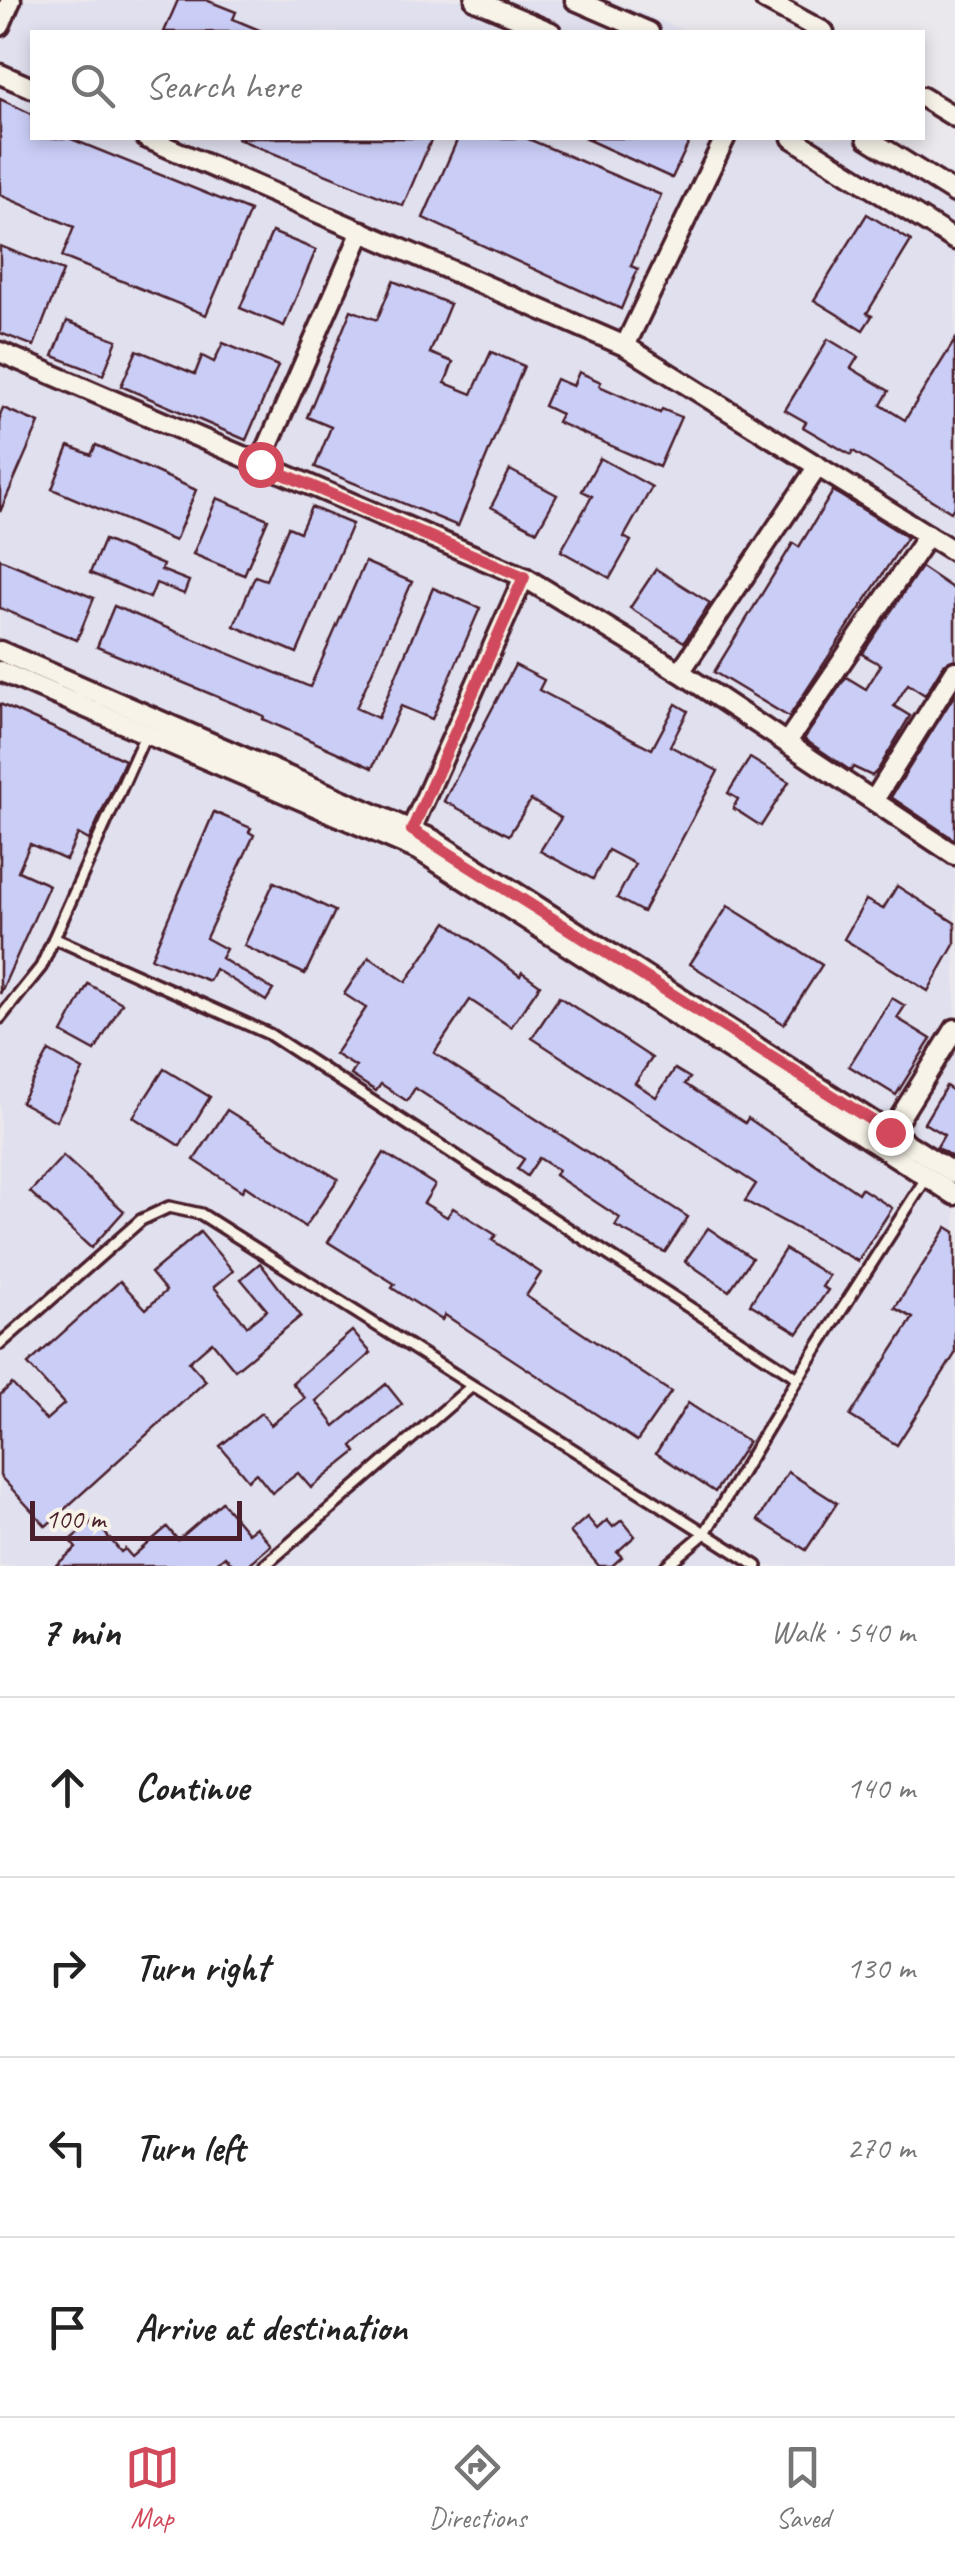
<!DOCTYPE html>
<html lang="en">
<head>
<meta charset="utf-8">
<style>
  :root { --surface:#fff; --page:#f6f6f6; --text:#222; --muted:#767676; --line:#e0e0e0; --accent:#d1495b }
  body { margin:0; font-family:Caveat,sans-serif; background:var(--page); color:var(--text) }
  .scale { position:absolute; left:30px; bottom:25px; width:212px; box-sizing:border-box; padding-left:10px; border:5px solid #4a1f2b; border-top:0; font-size:28px; line-height:35px; white-space:nowrap; color:#4a1f2b; -webkit-text-stroke:8px #f7f3e8; paint-order:stroke }
  .stop { position:absolute; width:30px; height:30px; margin:-22px; border:8px solid #d1495b; border-radius:50%; background:#fff }
  .stop.end { background:#d1495b; border-color:#fff; box-shadow:0 2px 10px #0008 }
  .list { margin:0; padding:0; list-style:none }
  h2 { display:flex; justify-content:space-between; align-items:center; height:130px; margin:0; padding:0 40px; font-size:42px }
  h2 small { font-size:32px; font-weight:400; color:var(--muted) }
  .list li { display:grid; grid-template-columns:65px 1fr auto; gap:30px; align-items:center; box-sizing:border-box; height:180px; padding:0 40px; border-top:2px solid var(--line) }
  .list b { display:block; font-size:38px; white-space:nowrap }
  .list em { font-size:32px; font-style:normal; color:var(--muted) }
  .icon { flex:none; width:55px; height:55px; fill:none; stroke:currentColor; stroke-width:2; stroke-linecap:round; stroke-linejoin:round }
  .map { position:relative; flex:none; width:955px; height:1566px; overflow:hidden }
  .search { position:absolute; background:var(--surface); box-shadow:0 5px 15px #0003; left:30px; right:30px; top:30px; height:110px; display:flex; align-items:center; gap:25px; box-sizing:border-box; padding:0 35px; border-radius:0px; color:var(--muted); font-size:38px }
  .sheet { height:850px; background:var(--surface) }
  nav { display:flex; justify-content:space-around; align-items:center; box-sizing:border-box; height:140px; border-top:2px solid var(--line); background:var(--surface); font-size:28px; color:var(--muted) }
  nav a { display:grid; justify-items:center; gap:5px }
  nav .on { color:var(--accent) }
  .map>svg:first-child { display:block }
  .built { fill:#e0e0ef }
  .building { fill:#cacef7; stroke:#4a1f2b; stroke-width:2.5 }
  .lines { fill:none; stroke-linecap:round; stroke-linejoin:round }
  .service-casing { stroke:#4a1f2b; stroke-width:16 }
  .minor-casing { stroke:#4a1f2b; stroke-width:25 }
  .service { stroke:#f7f3e8; stroke-width:9 }
  .minor { stroke:#f7f3e8; stroke-width:18 }
  .route { stroke:#d1495b; stroke-width:12 }
</style>
</head>
<body>
<div class="map">
<svg width="955" height="1566" viewBox="0 0 955 1566">
  <rect width="100%" height="100%" fill="#eae8ec"/>
  <filter id="ink" filterUnits="userSpaceOnUse"><feTurbulence type="fractalNoise" baseFrequency=".01" numOctaves="2"/><feDisplacementMap in="SourceGraphic" scale="20" xChannelSelector="R" yChannelSelector="G"/><feConvolveMatrix kernelMatrix="1 2 1 2 8 2 1 2 1" color-interpolation-filters="sRGB"/></filter>
  <g filter="url(#ink)">
    <path class="built" d="M0 0H611L687 32H32V138H892L955 177V1566H0Z"/>
    <g class="building">
      <path d="M178 0H206L236 12 233 19 264 32H164Z"/>
      <path d="M0 99 32 114V138H69L250 211 206 315 62 257 74 227 0 195Z"/>
      <path d="M236 138H432L403 206Z"/>
      <path d="M458 138H526L661 195 631 266 638 269 621 309 423 218Z"/>
      <path d="M584 138H691L672 178Z"/>
      <path d="M867 214 911 241 867 313 872 316 863 330 814 300Z"/>
      <path d="M272 232 316 250 284 326 240 308Z"/>
      <path d="M0 246 63 271 34 346 0 333Z"/>
      <path d="M393 281 450 304 430 353 453 362 445 383 472 394 491 352 524 366 458 526 315 467 331 427 307 417 351 310 377 320Z"/>
      <path d="M67 321 117 340 103 375 53 356Z"/>
      <path d="M828 339 858 357 851 368 889 391 881 405 905 420 955 340V505L951 512 853 451 851 455 803 427 806 422 785 410Z"/>
      <path d="M223 343 278 366 246 440 121 386 137 350 195 374 202 356 214 362Z"/>
      <path d="M579 372 601 382 599 386 660 413 662 409 681 417 659 467 557 422 561 414 544 406 556 379 573 386Z"/>
      <path d="M3 408 39 423 0 512V415Z"/>
      <path d="M96 445 196 490 175 541 52 489 69 446 91 455Z"/>
      <path d="M600 458 652 487 624 537 631 541 610 578 561 551 592 496 582 491Z"/>
      <path d="M510 470 557 495 537 531 491 507Z"/>
      <path d="M833 491 907 537 789 717 714 672 793 543 799 547Z"/>
      <path d="M217 498 268 519 244 575 193 554Z"/>
      <path d="M311 507 352 524 297 653 234 626 255 576 266 580 288 527 300 532Z"/>
      <path d="M104 540 163 565 161 570 189 581 184 594 156 583 150 598 90 573Z"/>
      <path d="M0 559 94 598 77 640 0 608Z"/>
      <path d="M365 562 412 582 356 708 378 718 433 588 480 608 432 719 401 706 372 768 263 719 264 716 97 647 114 606 310 687Z"/>
      <path d="M921 567 955 590V659L944 664 925 695 908 684 894 706 910 716 878 770 872 776 853 767 851 771 804 739 846 677 866 689 881 665 862 654Z"/>
      <path d="M656 569 710 603 684 642 630 608Z"/>
      <path d="M515 665 544 680 539 690 652 749 676 704 688 711 670 746 718 771 643 912 617 898 635 864 608 850 593 879 540 851 561 818 531 800 509 835 444 801Z"/>
      <path d="M955 694V840L891 797Z"/>
      <path d="M0 704 125 760 89 840 78 834 66 860 30 844 18 871 49 885 0 994Z"/>
      <path d="M750 758 789 782 761 826 733 808 738 799 728 793Z"/>
      <path d="M214 812 251 828 249 832 254 835 206 938 226 949 221 958 273 990 266 1001 215 969 209 981 151 958Z"/>
      <path d="M274 882 335 911 305 974 244 946Z"/>
      <path d="M897 886 955 923V943L928 991 844 939 866 900 883 909Z"/>
      <path d="M728 906 822 965 784 1024 690 964Z"/>
      <path d="M447 922 520 976 522 972 540 985 511 1027 470 1000 434 1053 688 1217 665 1252 615 1226 620 1218 555 1175 558 1170 539 1158 527 1176 517 1169 524 1159 415 1088 407 1101 381 1084 376 1091 351 1075 356 1067 335 1054 366 1008 344 994 369 957 406 982Z"/>
      <path d="M88 984 122 1003 95 1051 62 1033Z"/>
      <path d="M559 997 652 1058 635 1083 656 1097 675 1069 690 1078 685 1084 745 1123 748 1118 858 1193 861 1188 892 1208 858 1261 745 1201 756 1184 532 1038Z"/>
      <path d="M892 998 905 1006 897 1018 931 1039 896 1095 849 1066Z"/>
      <path d="M49 1051 83 1070 56 1121 21 1102Z"/>
      <path d="M164 1069 210 1097 180 1146 133 1117Z"/>
      <path d="M946 1086 955 1092V1159L937 1147 944 1135 924 1123Z"/>
      <path d="M227 1110 338 1179 305 1227 245 1186 242 1191 194 1160Z"/>
      <path d="M384 1153 435 1185 424 1203 447 1217 453 1208 496 1235 492 1240 541 1273 526 1296 671 1392 637 1441 445 1315 442 1320 392 1288 395 1284 328 1242Z"/>
      <path d="M63 1156 124 1211 91 1248 30 1192Z"/>
      <path d="M947 1227 955 1232V1354L897 1445 850 1416 913 1318 895 1308Z"/>
      <path d="M708 1228 752 1258 729 1291 685 1261Z"/>
      <path d="M200 1232 233 1271 214 1287 247 1326 267 1310 241 1279 260 1263 301 1316 235 1370 212 1342 189 1362 206 1381 46 1526 0 1476V1395L12 1384 46 1420 64 1404 28 1364 120 1281 146 1309 166 1291 151 1273Z"/>
      <path d="M785 1249 829 1276 822 1287 828 1290 798 1333 750 1304Z"/>
      <path d="M352 1331 371 1353 316 1401 335 1426 386 1384 402 1404 352 1446 356 1452 311 1488 298 1473 272 1493 256 1473 248 1480 220 1446 261 1413 271 1425 305 1398 292 1383Z"/>
      <path d="M688 1403 748 1442 715 1492 656 1453Z"/>
      <path d="M788 1472 837 1503 806 1550 758 1520Z"/>
      <path d="M222 1502 248 1533 256 1527 271 1545 247 1566H234L225 1556 213 1566H55L76 1548 70 1541 94 1520 121 1552 125 1549 132 1557 167 1527 178 1540Z"/>
      <path d="M587 1517 597 1529 607 1520 613 1527 622 1520 635 1536 617 1552 622 1557 612 1566H599L570 1532Z"/>
    </g>
    <g class="lines">
      <defs>
        <g id="service">
          <path d="M54 938 269 1034 798 1378"/>
          <path d="M0 1018 41 967 146 733"/>
          <path d="M0 1344 141 1220 169 1207 201 1214 757 1566"/>
          <path d="M264 1566 472 1386"/>
          <path d="M666 1566 705 1533 798 1378 927 1177"/>
        </g>
        <g id="minor">
          <path d="M475 0 551 32"/>
          <path d="M575 0 649 32"/>
          <path d="M765 0 824 32"/>
          <path d="M0 26 11 0"/>
          <path d="M0 74 32 88"/>
          <path d="M922 97 955 117"/>
          <path d="M146 138 625 346 955 552"/>
          <path d="M792 138 955 240"/>
          <path d="M867 138 955 193"/>
          <path d="M625 346 725 138"/>
          <path d="M0 352 524 577 680 672 955 855"/>
          <path d="M260 464 362 231"/>
          <path d="M0 651 432 839 955 1174"/>
          <path d="M0 671 420 851 955 1195"/>
          <path d="M680 672 818 466"/>
          <path d="M787 742 928 535"/>
          <path d="M874 800 955 671"/>
          <path d="M407 839 524 577"/>
          <path d="M884 1143 955 1029"/>
        </g>
      </defs>
      <use href="#service" class="service-casing"/>
      <use href="#minor" class="minor-casing"/>
      <use href="#service" class="service"/>
      <use href="#minor" class="minor"/>
    </g>
  </g>
  <g class="lines" filter="url(#ink)">
    <path class="route" d="M260 464 524 577 412 830 890 1132"/>
  </g>
</svg>
<div class="scale">100 m</div>
<div class="stop" style="left:260px;top:464px"></div>
<div class="stop end" style="left:890px;top:1132px"></div>
<div class="search"><svg class="icon" aria-label="search" viewBox="0 0 24 24"><circle cx="10" cy="10" r="6"/><path d="M15 15l6 6"/></svg>Search here</div>
</div>
<section class="sheet">
<h2>7 min<small>Walk · 540 m</small></h2>
<ul class="list">
<li><svg class="icon" aria-label="ahead" viewBox="0 0 24 24"><path d="M12 20V5M6 11l6-6 6 6"/></svg><div><b>Continue</b></div><em>140 m</em></li>
<li><svg class="icon" aria-label="right" viewBox="0 0 24 24"><path d="M7 20v-9h11M14 6l5 5-5 5"/></svg><div><b>Turn right</b></div><em>130 m</em></li>
<li><svg class="icon" aria-label="left" viewBox="0 0 24 24"><path d="M17 20v-9H6M10 6l-5 5 5 5"/></svg><div><b>Turn left</b></div><em>270 m</em></li>
<li><svg class="icon" aria-label="arrive" viewBox="0 0 24 24"><path d="M6 21V4h12l-3 4 3 4H6"/></svg><div><b>Arrive at destination</b></div></li>
</ul>
</section>
<nav>
<a class="on"><svg class="icon" aria-label="map" viewBox="0 0 24 24"><path d="M3 6l6-2 6 2 6-2v14l-6 2-6-2-6 2zM9 4v14M15 6v14"/></svg>Map</a>
<a><svg class="icon" aria-label="directions" viewBox="0 0 24 24"><path d="M12 3l9 9-9 9-9-9zM9 14v-3h6M13 9l2 2-2 2"/></svg>Directions</a>
<a><svg class="icon" aria-label="saved" viewBox="0 0 24 24"><path d="M7 4h10v16l-5-4-5 4z"/></svg>Saved</a>
</nav>
</body>
</html>
